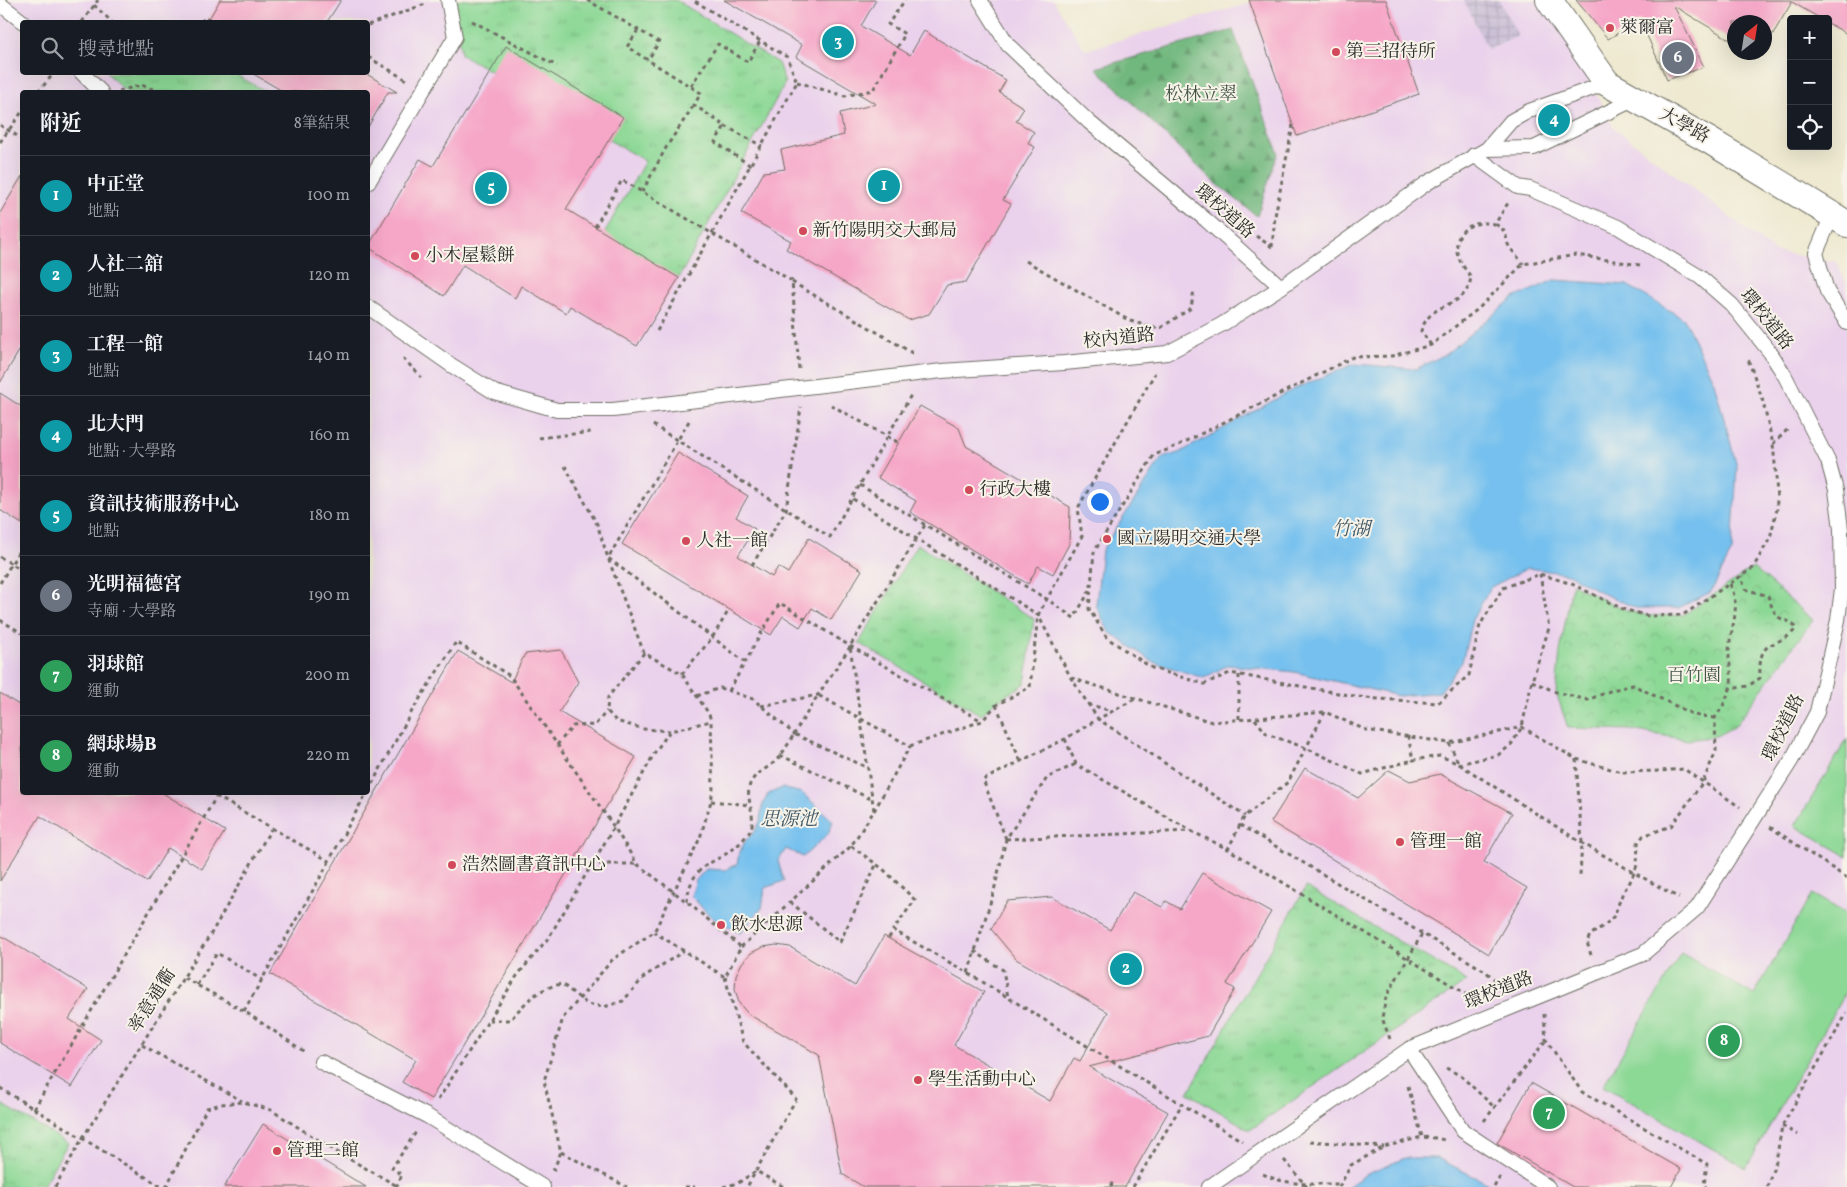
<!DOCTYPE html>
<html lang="zh-TW">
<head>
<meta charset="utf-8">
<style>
  :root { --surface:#171b24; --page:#242831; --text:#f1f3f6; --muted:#9ea1a6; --line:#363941; --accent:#8c9099 }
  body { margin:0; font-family:Vollkorn,"Noto Serif TC",serif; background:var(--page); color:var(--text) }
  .controls { position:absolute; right:15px; top:15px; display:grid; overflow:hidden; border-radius:5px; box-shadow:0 5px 20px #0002 }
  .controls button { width:45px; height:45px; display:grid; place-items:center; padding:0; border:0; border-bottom:1px solid var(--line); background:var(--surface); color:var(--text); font:25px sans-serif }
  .compass { position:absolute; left:1727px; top:15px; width:45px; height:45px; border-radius:50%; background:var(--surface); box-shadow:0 5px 20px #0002; rotate:30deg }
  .you { position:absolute; left:1099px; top:501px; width:18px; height:18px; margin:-12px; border:4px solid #fff; border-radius:50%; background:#1a73e8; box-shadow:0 0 0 8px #1a73e833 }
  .badge { display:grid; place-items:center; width:32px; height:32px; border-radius:50%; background:var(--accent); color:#fff; font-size:16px; font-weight:700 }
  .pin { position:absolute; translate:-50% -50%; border:2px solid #fff; box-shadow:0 1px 5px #0006 }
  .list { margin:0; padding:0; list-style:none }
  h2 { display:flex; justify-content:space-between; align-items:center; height:65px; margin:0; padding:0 20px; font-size:21px }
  h2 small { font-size:16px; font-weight:400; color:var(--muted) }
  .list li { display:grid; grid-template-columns:32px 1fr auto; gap:15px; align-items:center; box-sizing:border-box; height:80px; padding:0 20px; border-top:1px solid var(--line) }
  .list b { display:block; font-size:19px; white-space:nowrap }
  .list p { margin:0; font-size:16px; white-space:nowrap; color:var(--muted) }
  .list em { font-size:16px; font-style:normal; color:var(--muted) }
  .icon { flex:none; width:28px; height:28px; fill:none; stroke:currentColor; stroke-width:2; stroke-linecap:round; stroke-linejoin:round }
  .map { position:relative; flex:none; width:1847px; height:1187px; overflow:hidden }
  .search { position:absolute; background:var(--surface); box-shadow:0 5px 20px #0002; left:20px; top:20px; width:350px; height:55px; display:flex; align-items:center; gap:12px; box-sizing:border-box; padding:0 18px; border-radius:5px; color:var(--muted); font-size:19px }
  .panel { position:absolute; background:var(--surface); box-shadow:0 5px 20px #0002; left:20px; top:90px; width:350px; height:705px; border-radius:5px }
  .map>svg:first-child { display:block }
  .built { fill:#ead1ec; fill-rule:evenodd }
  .industrial { fill:url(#industrial-grid) }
  .grass { fill:url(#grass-tufts); stroke:#5c8260 }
  .forest { fill:url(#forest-firs); stroke:#4e7254 }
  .park { fill:url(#park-crowns); stroke:#5c8260 }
  .pitch { fill:#8cd895; stroke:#5c8260 }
  .water { fill:#74c0ee; stroke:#50768c }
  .building { fill:#f6a6c7 }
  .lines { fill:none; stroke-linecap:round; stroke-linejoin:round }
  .service-casing { stroke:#6f6e65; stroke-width:16 }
  .minor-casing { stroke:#6f6e65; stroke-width:28 }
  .path { stroke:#6f6e65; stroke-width:3; stroke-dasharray:4 4; stroke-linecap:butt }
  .service { stroke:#fff; stroke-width:14 }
  .minor { stroke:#fff; stroke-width:26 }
  .poi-dot { fill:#d1495b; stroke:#f7f3e8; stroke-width:2 }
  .labels { text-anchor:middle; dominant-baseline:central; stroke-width:4; stroke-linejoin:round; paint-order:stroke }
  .poi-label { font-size:18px; fill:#2b2b2b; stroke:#f7f3e8; text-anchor:start }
  .park-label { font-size:18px; fill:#435646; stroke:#f7f3e8 }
  .street-label { font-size:18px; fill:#2b2b2b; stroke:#f7f3e8 }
  .water-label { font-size:19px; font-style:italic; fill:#415866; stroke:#f7f3e8 }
</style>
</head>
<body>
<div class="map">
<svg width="1847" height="1187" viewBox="0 0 1847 1187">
  <defs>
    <pattern id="industrial-grid" width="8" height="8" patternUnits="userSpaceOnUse" patternTransform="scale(1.25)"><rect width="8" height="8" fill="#cabfd6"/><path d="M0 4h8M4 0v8" fill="none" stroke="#aea4b8"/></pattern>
    <pattern id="grass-tufts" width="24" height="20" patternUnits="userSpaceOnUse" patternTransform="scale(1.25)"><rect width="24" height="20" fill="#8cd895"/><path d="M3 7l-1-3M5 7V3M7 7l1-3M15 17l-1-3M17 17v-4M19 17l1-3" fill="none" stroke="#79ba81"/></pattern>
    <pattern id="forest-firs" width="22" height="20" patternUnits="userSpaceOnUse" patternTransform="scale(1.25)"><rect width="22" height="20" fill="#71b87e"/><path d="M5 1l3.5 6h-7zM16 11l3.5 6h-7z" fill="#5d9667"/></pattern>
    <pattern id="park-crowns" width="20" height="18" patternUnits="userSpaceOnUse" patternTransform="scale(1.25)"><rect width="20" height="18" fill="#8cd895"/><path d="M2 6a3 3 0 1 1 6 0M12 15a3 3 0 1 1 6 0" fill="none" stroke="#79ba81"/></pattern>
  </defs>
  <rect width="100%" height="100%" fill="#f7f3e8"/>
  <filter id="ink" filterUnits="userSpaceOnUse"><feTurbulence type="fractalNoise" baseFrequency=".02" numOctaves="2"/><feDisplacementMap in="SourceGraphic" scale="10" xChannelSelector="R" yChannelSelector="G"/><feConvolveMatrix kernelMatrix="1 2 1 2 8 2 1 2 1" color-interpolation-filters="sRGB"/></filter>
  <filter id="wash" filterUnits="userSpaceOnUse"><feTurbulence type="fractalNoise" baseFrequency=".0096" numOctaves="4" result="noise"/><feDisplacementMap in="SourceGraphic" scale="20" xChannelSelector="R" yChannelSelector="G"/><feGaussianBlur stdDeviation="1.12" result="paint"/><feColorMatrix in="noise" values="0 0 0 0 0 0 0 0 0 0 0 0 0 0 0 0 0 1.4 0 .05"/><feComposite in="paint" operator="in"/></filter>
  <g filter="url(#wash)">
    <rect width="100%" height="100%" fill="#eee9d0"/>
    <path class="built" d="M0 0H1053L1085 50 1261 0H1541L1564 31 1613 127 1775 252 1837 262 1847 285V1187H0ZM22 22H368V72H22ZM22 92H368V792H22Z"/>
    <path class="industrial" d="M1464 0H1499L1518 36 1488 50Z"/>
    <g class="grass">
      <path d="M453 0H676L778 63 785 83 679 278 661 297 592 255 645 161 461 54Z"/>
      <path d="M107 73H233L267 92H126Z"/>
      <path d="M917 544 1034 619 1025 684 995 702 981 715 859 643Z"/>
      <path d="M1306 887 1467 981 1250 1130 1188 1093Z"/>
      <path d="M0 1103 68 1143 42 1187H0Z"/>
    </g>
    <path class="forest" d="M1233 30 1278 152 1257 216 1213 181 1096 68Z"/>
    <path class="park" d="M1753 568 1813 620 1735 726 1716 736 1688 740 1631 730 1568 728 1556 692 1560 652 1572 584 1623 609 1648 616 1683 615Z"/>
    <g class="pitch">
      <path d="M1847 739V856L1795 826Z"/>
      <path d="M1812 894 1847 914V989L1746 1168 1603 1086 1681 953 1754 995Z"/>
    </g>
    <g class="water">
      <path d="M1554 280 1627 285 1684 319 1714 382 1737 467 1732 551 1711 592 1678 608H1636L1604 594 1568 574 1528 568 1491 587 1472 620 1462 662 1440 692 1399 696 1294 672 1228 665 1204 678 1153 662 1109 632 1096 605 1102 550 1162 458 1179 453 1294 389 1354 364 1416 369 1446 354 1512 299Z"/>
      <path d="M782 788 802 793 833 821 828 834 803 857 786 849 778 861 784 881 765 888 762 908 740 933 711 917 691 896 696 880 706 869 725 870 737 864 739 854 745 841 755 831 760 821 762 807 768 794Z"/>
      <path d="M1405 1158H1437L1495 1187H1347L1365 1175Z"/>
    </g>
    <g id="blocks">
      <g class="building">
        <path d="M220 0H341L327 22H207Z"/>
        <path d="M724 0H876L861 26 910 55 924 31 1006 80 999 92 1024 108 1016 121 1034 132 1028 143 1035 147 1003 200 1011 204 966 282 947 285 929 314 909 320 786 249 791 241 741 213 764 172 785 169 781 150 844 135 840 113 876 104 796 57 802 45Z"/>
        <path d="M1249 0H1386L1419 94 1297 136Z"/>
        <path d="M1576 0H1847V34L1828 23V19H1821L1792 2 1764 49V22H1734V42L1674 6 1704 67 1667 80 1640 20 1608 39Z"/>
        <path d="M506 46 623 117 566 209 679 278 637 346 570 306 566 313 521 286 515 298 463 265 444 296 368 247 420 159 433 166Z"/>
        <path d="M250 72H363L397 92H388L368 127V92H284Z"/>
        <path d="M22 176V346L0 383V213Z"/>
        <path d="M0 393 22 407V524L0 510Z"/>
        <path d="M920 406 959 428 966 446 1070 507 1069 544 1053 574 1038 566 1028 584 910 512 916 501 878 478Z"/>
        <path d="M678 453 748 496 736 517 755 529 738 556 772 577 778 567 788 573 809 538 862 570 831 620 812 608 800 627 783 616 771 635 622 544Z"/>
        <path d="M561 650 578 682 559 712 636 757 431 1099 402 1082 416 1060 270 974 458 651 511 682 525 654Z"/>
        <path d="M0 693 22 707V792H161L225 831 202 869 168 848 147 882 40 816 0 881Z"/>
        <path d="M1305 768 1358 798 1389 770 1410 781 1440 774 1512 813 1484 862 1527 888 1489 954 1271 822Z"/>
        <path d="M1202 873 1271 912 1227 984 1235 989 1208 1036 1089 1067 1168 1112 1125 1187H864L842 1174 819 1055 748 1014 739 1003 735 989 736 975 742 963 751 953 763 947 776 945 790 947 855 986 884 936 984 992 954 1045 1050 1101 1074 1058 1080 1061 1108 1012 1016 959 991 929 1007 901 1052 897 1110 930 1133 892 1162 907 1166 901 1180 909Z"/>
        <path d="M0 935 88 989 69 1019 101 1040 72 1087 0 1043Z"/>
        <path d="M1531 1083 1681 1169 1671 1187H1573L1497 1143Z"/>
        <path d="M263 1124 366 1187H224Z"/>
      </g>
    </g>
  </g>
  <g filter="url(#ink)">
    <use href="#blocks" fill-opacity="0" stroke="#6f6e65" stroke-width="1"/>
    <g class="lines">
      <defs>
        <g id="service">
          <path d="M980 0 1008 45 1089 122 1206 220 1281 287"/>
          <path d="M0 4 23 22"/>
          <path d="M81 72 101 92"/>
          <path d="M1487 149 1534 148 1635 99"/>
          <path d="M368 183 455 37 448 0"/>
          <path d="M1832 215 1816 253 1827 291 1847 323"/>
          <path d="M368 307 451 365 494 392 557 410H613L942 371 1064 363 1167 353 1221 325 1281 287 1427 183 1487 149 1511 121 1529 111 1607 83"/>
          <path d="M1409 1049 1463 1131 1548 1187"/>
          <path d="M321 1062 427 1116 543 1187"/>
          <path d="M1209 1187 1409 1049 1643 954 1697 908 1791 761 1817 712 1838 620 1842 589 1841 529 1836 490 1828 461 1785 376 1770 352 1732 305 1700 277 1618 227 1530 189 1518 187 1474 155"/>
        </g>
        <path id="minor" d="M1549 0 1607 83 1710 141 1847 224"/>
      </defs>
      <use href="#service" class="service-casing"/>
      <use href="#minor" class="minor-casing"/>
      <g class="path">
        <path d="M587 0 659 42 648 60"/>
        <path d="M94 5 112 22"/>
        <path d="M472 21 557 66"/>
        <path d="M82 22 98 0"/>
        <path d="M201 22 206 17 209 19"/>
        <path d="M368 25 428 3"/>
        <path d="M638 30 627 47 701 93 694 105 725 126 715 142 751 166"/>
        <path d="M368 57 408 81"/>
        <path d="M797 82 845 96 873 90 905 34 888 24 905 0"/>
        <path d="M691 86 718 44 748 62 760 41"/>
        <path d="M119 91 141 85 161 92"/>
        <path d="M38 92 55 72"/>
        <path d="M0 125 22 139"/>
        <path d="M725 126 762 146"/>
        <path d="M0 142 22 112"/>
        <path d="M642 192 667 146 694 105"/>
        <path d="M1495 224C1511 233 1503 237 1510 248 1514 253 1519 258 1523 264"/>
        <path d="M595 227 622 180 792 281 799 369"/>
        <path d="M1256 236 1272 247"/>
        <path d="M1272 247 1275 216 1293 125"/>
        <path d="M1026 261 1130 321 1159 329 1191 308 1194 290"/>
        <path d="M1640 265 1576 255 1523 264 1478 309 1431 345 1392 356 1353 357 1177 446 1154 455 1094 552 1089 609 1107 638 1152 668 1204 684 1230 673 1365 698 1438 703 1469 675 1480 625 1503 588 1540 574 1572 584 1623 609 1648 616 1683 615 1753 568 1770 538 1777 509 1776 474 1773 444 1762 398 1748 359"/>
        <path d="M792 282 914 354"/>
        <path d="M657 331 797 82 787 57 693 0"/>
        <path d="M1431 345 1421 331C1432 297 1466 312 1471 277 1466 270 1459 262 1457 252 1454 228 1475 220 1495 224L1508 203"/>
        <path d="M403 358 421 377"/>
        <path d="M831 405 899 443"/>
        <path d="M689 421 608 558 745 662"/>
        <path d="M653 425 830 537 911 395"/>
        <path d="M539 438 591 432"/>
        <path d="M1773 444 1789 428"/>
        <path d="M860 485 1048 600 1074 618 1090 590"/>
        <path d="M853 499 1038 615 1071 678 1098 719 1135 699"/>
        <path d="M0 557 22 570"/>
        <path d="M752 565 786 510 801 407"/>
        <path d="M0 583 22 546"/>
        <path d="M1730 584C1743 612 1728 629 1729 657 1729 663 1731 668 1731 673 1732 678 1731 684 1730 689"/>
        <path d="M0 620 22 633"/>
        <path d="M644 653 608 697 607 711 616 721 644 729 670 731"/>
        <path d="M682 674 712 638 729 610"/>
        <path d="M1239 675V720"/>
        <path d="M1071 678 1212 722 1325 712 1366 730 1449 743 1522 727 1576 759 1621 772 1660 771 1684 769 1740 807"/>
        <path d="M1532 681 1556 692 1588 700 1612 690 1633 685 1694 715 1715 718"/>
        <path d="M729 691 763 630 780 603 850 646 982 721"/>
        <path d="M697 696 720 688 753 699 794 734 818 695 910 746 982 721 996 705 1030 687 1038 615 1082 536 1078 508 1155 373"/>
        <path d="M1088 704 1111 711"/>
        <path d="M996 705 1021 762"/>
        <path d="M761 706 818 695 850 647"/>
        <path d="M1325 712 1288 782 1245 816 1240 825 1485 971 1506 989"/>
        <path d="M1255 719 1267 734 1306 748 1362 774 1413 760"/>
        <path d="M1408 736 1413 760 1440 756 1459 764 1498 755 1511 745 1522 727 1532 681 1549 628 1540 574"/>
        <path d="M1065 739 1076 764 1191 831 1228 849"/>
        <path d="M1449 743 1459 764 1582 843 1679 898"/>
        <path d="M557 745 573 726 595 725 607 711"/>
        <path d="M780 755 871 799"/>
        <path d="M1576 759 1582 843 1580 875"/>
        <path d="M368 791 412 711 456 642 510 676 614 827 637 864 687 902 741 947 725 977 654 932"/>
        <path d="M209 792 329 861 367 792"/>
        <path d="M711 801 750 805"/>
        <path d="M874 811 910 746"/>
        <path d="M1240 825 1228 849 1471 997 1476 1002"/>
        <path d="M1770 827 1847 878"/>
        <path d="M1006 839 983 780 1065 739 1098 719 1245 816"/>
        <path d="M1006 839 1190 831"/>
        <path d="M851 846 883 869 915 900 893 930"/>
        <path d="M591 864H637"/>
        <path d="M687 902C691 858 720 866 743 840 745 837 749 834 750 831 758 815 743 797 751 782 756 773 764 770 771 765 781 758 788 744 794 734L866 767"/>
        <path d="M790 902 840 942 876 865"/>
        <path d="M889 938 893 930 968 973 1242 1141"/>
        <path d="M741 947 851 846 874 811 850 646 925 525"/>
        <path d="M974 951 1003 970 1008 997"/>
        <path d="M1591 955 1587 942 1590 935 1606 924 1614 916 1623 892 1629 884 1634 873 1637 865 1638 843 1643 836 1671 826 1703 782 1716 751 1715 718 1723 706 1730 689 1748 686 1760 678C1758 635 1775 651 1796 629 1790 619 1789 623 1780 618 1773 613 1771 604 1768 596L1745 589 1741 576"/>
        <path d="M968 973 994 891 1006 839 1047 778 1076 764"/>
        <path d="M725 977 743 1042 796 1099 747 1187"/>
        <path d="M184 978 244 1011 305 1052"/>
        <path d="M197 985 217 953 262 980"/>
        <path d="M244 1011 329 862"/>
        <path d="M1544 1014 1546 1040 1582 1092 1707 1164 1704 1185 1706 1187"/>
        <path d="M489 1020H510C526 1002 537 988 562 984L587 1004 604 1007 623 1001 645 976 684 951"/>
        <path d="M1390 1039 1382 1018 1386 997 1422 934"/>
        <path d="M142 1045 242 1101"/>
        <path d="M1446 1068 1461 1076 1494 1107"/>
        <path d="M1408 1086 1422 1137"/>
        <path d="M0 1088 162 1187"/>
        <path d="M438 1100 517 976 549 937 614 827 655 752 670 731 711 721"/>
        <path d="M34 1109 216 797"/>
        <path d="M1484 1121 1546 1040"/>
        <path d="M1782 1126 1798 1135"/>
        <path d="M1310 1141 1384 1147"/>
        <path d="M561 1152 627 1187"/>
        <path d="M1284 1160 1307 1187"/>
        <path d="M553 1171 561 1152 544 1081 563 1018 613 959 654 932 700 838 711 801 713 790 711 721 709 714 682 674 644 653 608 558 597 524 565 466"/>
        <path d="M1263 1174C1287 1186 1314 1184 1340 1184"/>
        <path d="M55 1187 82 1139 212 932 271 829"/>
        <path d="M166 1187 207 1108 221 1104 243 1102 271 1110 337 1152 399 1187"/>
        <path d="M396 1187 402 1175 392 1168 416 1132"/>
        <path d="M685 1187H695"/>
        <path d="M723 1187 738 1183 756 1171 784 1187"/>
        <path d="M1111 1187 1112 1184 1116 1187"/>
        <path d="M1133 1187 1182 1104"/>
        <path d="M1339 1187 1351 1165 1384 1147 1422 1137 1437 1138 1444 1140"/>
        <path d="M1494 1187 1500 1177"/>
        <path d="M1767 1187 1776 1161 1782 1126 1847 1013"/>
      </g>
      <use href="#service" class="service"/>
      <use href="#minor" class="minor"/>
    </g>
  </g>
  <g class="poi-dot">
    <circle cx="1610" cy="28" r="5"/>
    <circle cx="1336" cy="52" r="5"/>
    <circle cx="803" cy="231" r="5"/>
    <circle cx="415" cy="256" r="5"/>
    <circle cx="969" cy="490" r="5"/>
    <circle cx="1107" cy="539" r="5"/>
    <circle cx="686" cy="541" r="5"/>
    <circle cx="1400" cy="842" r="5"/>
    <circle cx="452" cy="865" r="5"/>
    <circle cx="721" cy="925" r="5"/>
    <circle cx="918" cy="1080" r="5"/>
    <circle cx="277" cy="1151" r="5"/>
  </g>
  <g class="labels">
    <g class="poi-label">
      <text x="1620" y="28">萊爾富</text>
      <text x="1346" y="52">第三招待所</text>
      <text x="813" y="231">新竹陽明交大郵局</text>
      <text x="425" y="256">小木屋鬆餅</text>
      <text x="979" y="490">行政大樓</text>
      <text x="1117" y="539">國立陽明交通大學</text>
      <text x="696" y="541">人社一館</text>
      <text x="1410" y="842">管理一館</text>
      <text x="462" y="865">浩然圖書資訊中心</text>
      <text x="731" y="925">飲水思源</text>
      <text x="928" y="1080">學生活動中心</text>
      <text x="287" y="1151">管理二館</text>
    </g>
    <g class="park-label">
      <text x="1201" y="95">松林立翠</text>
      <text x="1694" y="676">百竹園</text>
    </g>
    <g class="street-label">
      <text transform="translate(1684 126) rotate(29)">大學路</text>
      <text transform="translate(1224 212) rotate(41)">環校道路</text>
      <text transform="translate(1766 320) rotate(51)">環校道路</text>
      <text transform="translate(1119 339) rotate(-6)">校內道路</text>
      <text transform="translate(1784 728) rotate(-64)">環校道路</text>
      <text transform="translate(1499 991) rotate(-22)">環校道路</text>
      <text transform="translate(153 1001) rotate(-58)">率意通衢</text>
    </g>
    <g class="water-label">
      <text x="1351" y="530">竹湖</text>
      <text x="789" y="820">思源池</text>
    </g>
  </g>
</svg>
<div class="controls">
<button>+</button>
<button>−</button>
<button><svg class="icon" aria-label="locate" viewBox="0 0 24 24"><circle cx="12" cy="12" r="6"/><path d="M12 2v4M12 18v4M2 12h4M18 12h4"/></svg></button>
</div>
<svg class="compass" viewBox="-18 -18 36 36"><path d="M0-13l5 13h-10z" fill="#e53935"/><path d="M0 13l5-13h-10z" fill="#9ea1a6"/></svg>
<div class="you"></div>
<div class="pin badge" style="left:884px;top:186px;background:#0f9aa8">1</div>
<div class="pin badge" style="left:1126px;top:969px;background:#0f9aa8">2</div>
<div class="pin badge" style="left:838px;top:42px;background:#0f9aa8">3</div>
<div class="pin badge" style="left:1554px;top:120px;background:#0f9aa8">4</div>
<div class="pin badge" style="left:491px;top:188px;background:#0f9aa8">5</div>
<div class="pin badge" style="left:1678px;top:58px;background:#6b7280">6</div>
<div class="pin badge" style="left:1549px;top:1113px;background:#2e9e5b">7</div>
<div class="pin badge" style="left:1724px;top:1041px;background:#2e9e5b">8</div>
<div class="search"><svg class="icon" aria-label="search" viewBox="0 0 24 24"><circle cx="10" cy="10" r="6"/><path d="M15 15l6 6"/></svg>搜尋地點</div>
<section class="panel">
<h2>附近<small>8筆結果</small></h2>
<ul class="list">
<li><span class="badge" style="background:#0f9aa8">1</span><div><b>中正堂</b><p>地點</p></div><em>100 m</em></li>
<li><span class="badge" style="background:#0f9aa8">2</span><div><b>人社二舘</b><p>地點</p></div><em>120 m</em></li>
<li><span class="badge" style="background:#0f9aa8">3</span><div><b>工程一館</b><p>地點</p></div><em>140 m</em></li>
<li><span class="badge" style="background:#0f9aa8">4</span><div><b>北大門</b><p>地點 · 大學路</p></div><em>160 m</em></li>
<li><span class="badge" style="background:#0f9aa8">5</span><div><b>資訊技術服務中心</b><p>地點</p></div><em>180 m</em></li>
<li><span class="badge" style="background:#6b7280">6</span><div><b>光明福德宮</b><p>寺廟 · 大學路</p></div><em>190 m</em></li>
<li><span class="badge" style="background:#2e9e5b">7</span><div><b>羽球館</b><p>運動</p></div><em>200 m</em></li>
<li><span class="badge" style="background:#2e9e5b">8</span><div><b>網球場B</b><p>運動</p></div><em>220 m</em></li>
</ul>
</section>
</div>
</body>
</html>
